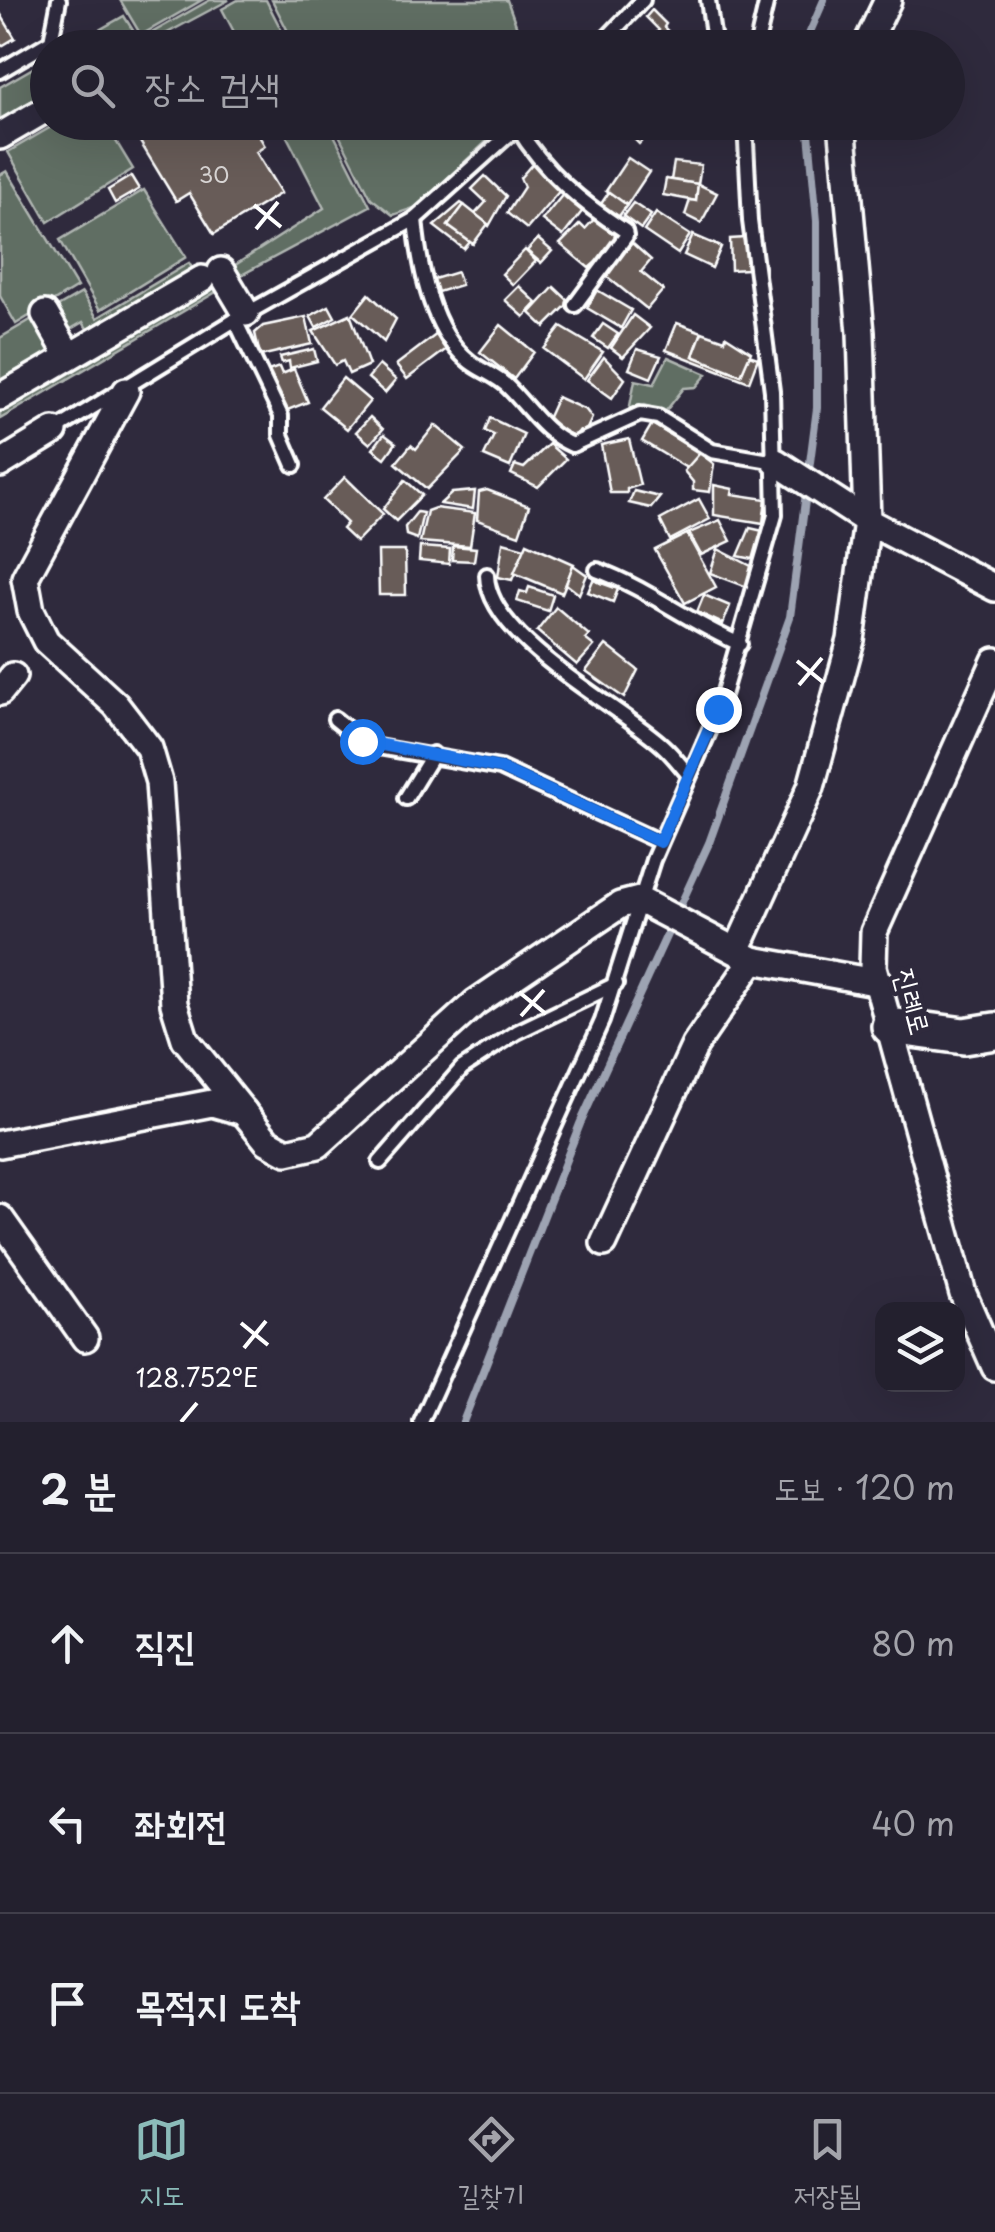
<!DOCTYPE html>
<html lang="ko">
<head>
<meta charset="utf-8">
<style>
  :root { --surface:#23202e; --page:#2b2836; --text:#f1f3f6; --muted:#a3a3aa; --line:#403e4a; --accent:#8bbbb9 }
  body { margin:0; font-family:"Playpen Sans","Poor Story",sans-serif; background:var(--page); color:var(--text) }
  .controls { position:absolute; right:30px; bottom:30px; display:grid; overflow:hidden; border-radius:20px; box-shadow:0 10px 40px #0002 }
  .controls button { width:90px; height:90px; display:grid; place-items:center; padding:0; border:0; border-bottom:2px solid var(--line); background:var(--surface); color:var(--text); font:50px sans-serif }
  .stop { position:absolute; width:30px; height:30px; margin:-22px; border:8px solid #1a73e8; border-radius:50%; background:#fff }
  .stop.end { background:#1a73e8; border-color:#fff; box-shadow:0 2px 10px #0008 }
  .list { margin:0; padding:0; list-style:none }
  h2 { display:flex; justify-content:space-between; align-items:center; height:130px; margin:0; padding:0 40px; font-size:42px }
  h2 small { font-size:32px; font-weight:400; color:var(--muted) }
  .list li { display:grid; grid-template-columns:65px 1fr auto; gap:30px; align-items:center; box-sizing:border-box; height:180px; padding:0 40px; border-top:2px solid var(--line) }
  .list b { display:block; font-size:38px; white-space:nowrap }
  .list em { font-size:32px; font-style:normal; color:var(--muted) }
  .icon { flex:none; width:55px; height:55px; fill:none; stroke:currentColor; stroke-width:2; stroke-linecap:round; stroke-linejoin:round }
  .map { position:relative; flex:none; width:995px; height:1422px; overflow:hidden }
  .search { position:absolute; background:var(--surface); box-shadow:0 10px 40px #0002; left:30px; right:30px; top:30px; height:110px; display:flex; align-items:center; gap:25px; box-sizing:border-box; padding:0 35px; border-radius:55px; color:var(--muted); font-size:38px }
  .sheet { height:670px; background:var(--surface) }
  nav { display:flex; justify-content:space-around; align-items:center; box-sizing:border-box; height:140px; border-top:2px solid var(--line); background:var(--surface); font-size:28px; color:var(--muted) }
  nav a { display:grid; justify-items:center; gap:5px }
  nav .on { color:var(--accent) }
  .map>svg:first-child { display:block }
  .green { fill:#606e64; stroke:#b0b6b2; stroke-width:2.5 }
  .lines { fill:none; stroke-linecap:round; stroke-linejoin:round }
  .stream { stroke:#9da3b2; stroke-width:8 }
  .building { fill:#685c58; stroke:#fff; stroke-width:2.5 }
  .lane-casing { stroke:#fff; stroke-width:20 }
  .street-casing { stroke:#fff; stroke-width:32 }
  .secondary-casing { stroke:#fff; stroke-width:42 }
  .lane { stroke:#2f2a3d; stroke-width:12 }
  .street { stroke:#2f2a3d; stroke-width:25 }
  .secondary { stroke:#2f2a3d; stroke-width:35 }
  .route { stroke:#1a73e8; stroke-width:12 }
  .ticks { fill:none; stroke:#fff; stroke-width:4 }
  .labels { text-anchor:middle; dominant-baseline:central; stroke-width:9; stroke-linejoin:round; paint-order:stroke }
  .number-label { font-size:22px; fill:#d9d6d5 }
  .street-label { font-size:28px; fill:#fff; stroke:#2f2a3d }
  .ticks-label { font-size:25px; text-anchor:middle; fill:#fff; stroke:#2f2a3d; stroke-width:9; stroke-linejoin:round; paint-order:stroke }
</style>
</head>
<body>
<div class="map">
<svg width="995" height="1422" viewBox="0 0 995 1422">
  <rect width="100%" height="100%" fill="#2f2a3d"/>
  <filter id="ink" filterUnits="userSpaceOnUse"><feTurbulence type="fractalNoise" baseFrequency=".01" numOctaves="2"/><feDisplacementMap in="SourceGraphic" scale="20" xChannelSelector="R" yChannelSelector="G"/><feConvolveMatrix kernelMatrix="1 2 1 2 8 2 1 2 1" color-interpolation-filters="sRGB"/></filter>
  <g filter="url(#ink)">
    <g class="green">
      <path d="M120 0H202L141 35Z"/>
      <path d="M210 0H229L141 47H69L124 16 139 40Z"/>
      <path d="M238 0H266L290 47H242L222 9Z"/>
      <path d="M272 0H507L524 47H296Z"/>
      <path d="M47 60V98L0 124V87Z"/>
      <path d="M58 123H105L133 169 48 222 8 152Z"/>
      <path d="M280 123H328L370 206 234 279 229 269 324 208Z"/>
      <path d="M333 123H506L417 207 393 215 371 198Z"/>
      <path d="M7 171 77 287 16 324 0 296V175Z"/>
      <path d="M144 190 186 257 100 310 60 240Z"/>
      <path d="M189 263 196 275 92 337 83 322 62 334 49 312 82 293 97 318Z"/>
      <path d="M210 281 216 292 0 419V404Z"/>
      <path d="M39 315 62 355 0 390V338Z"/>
      <path d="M668 357 707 374 696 387 684 388 665 412 645 405 629 411 635 380 654 384Z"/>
    </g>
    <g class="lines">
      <g class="stream">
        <path d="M803 48 824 0"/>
        <path d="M463 1422 580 1124 709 843 790 617 817 408V221L808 122"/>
      </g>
    </g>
    <g class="building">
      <path d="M652 10 666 24 664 27 684 48H643L659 30 646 17Z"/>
      <path d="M0 13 15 38 0 47Z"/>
      <path d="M128 122H251L265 146 256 152 281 193 214 234 189 193 176 201Z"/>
      <path d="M624 122H660L639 144 621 126Z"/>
      <path d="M628 158 649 172 627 205 606 191Z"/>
      <path d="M674 162 701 165 698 184 671 180Z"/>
      <path d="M533 163 562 188 527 229 507 213 524 187 520 178Z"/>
      <path d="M131 176 139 189 115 203 108 190Z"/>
      <path d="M485 176 506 196 489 226 475 214 486 202 472 189Z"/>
      <path d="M666 179 698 184 696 201 663 195Z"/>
      <path d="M698 184 717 193 701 223 685 215 690 200 696 201Z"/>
      <path d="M609 192 627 205 617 219 599 207Z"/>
      <path d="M564 193 584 209 563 236 542 220Z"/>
      <path d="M461 203 464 205 448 226 470 242 464 249 434 226Z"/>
      <path d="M633 203 651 215 641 229 623 216Z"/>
      <path d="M464 205 488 224 473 244 448 226Z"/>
      <path d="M656 213 690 235 678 254 644 231Z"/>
      <path d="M598 215 620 236 613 242 616 245 589 268 560 244 580 224 585 229Z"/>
      <path d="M693 235 721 247 712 268 684 255Z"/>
      <path d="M745 238 747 269 731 270 730 239Z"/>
      <path d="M538 239 552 251 541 263 527 251Z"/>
      <path d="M632 243 651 260 641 272 663 290 647 309 605 275Z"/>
      <path d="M525 250 536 261 513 285 502 274Z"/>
      <path d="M457 272 461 285 438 292 434 279Z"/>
      <path d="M519 286 537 303 524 317 505 300Z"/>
      <path d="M554 287 570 302 545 327 530 313Z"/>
      <path d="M597 290 631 310 621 328 587 308Z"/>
      <path d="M369 294 396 319 384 342 353 314Z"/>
      <path d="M329 306 335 317 316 327 310 316Z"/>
      <path d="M350 314 369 365 349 374 343 361 335 365 313 331Z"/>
      <path d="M633 315 650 328 623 357 611 348Z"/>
      <path d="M306 317 312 344 260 356 255 333 263 326Z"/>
      <path d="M677 323 702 332 693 356 741 375 749 355 758 358 749 382 666 350Z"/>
      <path d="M603 324 618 334 608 348 593 338Z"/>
      <path d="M501 325 534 352 514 379 480 352Z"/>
      <path d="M561 327 603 352 584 379 544 349Z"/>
      <path d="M702 332 725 340 726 336 751 352 741 375 693 356Z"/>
      <path d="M437 334 448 348 407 379 396 365Z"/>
      <path d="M314 349 317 361 290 368 289 361 282 363 280 357Z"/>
      <path d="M637 349 661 356 651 378 629 369Z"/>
      <path d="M604 357 625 379 612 398 587 380Z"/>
      <path d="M379 365 396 380 385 393 368 378Z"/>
      <path d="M279 367 282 374 294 369 308 402 285 411 268 371Z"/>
      <path d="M343 378 370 401 347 429 320 407Z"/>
      <path d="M557 397 586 410 592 418 585 433 579 431 576 437 552 426 547 419Z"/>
      <path d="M370 417 383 429 370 444 356 432Z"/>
      <path d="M490 418 524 434 510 467 484 456 494 435 485 431Z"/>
      <path d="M652 424 700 453 690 470 642 441Z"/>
      <path d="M435 425 465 450 427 489 396 463 411 445 416 449Z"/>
      <path d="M384 434 396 443 385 458 373 449Z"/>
      <path d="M629 439 640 485 627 489V493H610L601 445Z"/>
      <path d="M549 444 566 459 538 487 511 474 515 465 524 468Z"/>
      <path d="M700 453 714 464 710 492 693 490V482L684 471Z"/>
      <path d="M345 477 383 514 356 542 342 529 347 523 323 500Z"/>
      <path d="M405 480 422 495 396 521 383 509Z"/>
      <path d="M714 485 733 489 732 494 766 499 763 523 714 515Z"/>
      <path d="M487 490 529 506 519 535 477 520 479 492Z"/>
      <path d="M475 491 473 509 440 504 452 493Z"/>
      <path d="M634 491 660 497 651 508 629 503Z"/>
      <path d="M699 499 710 519 670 540 660 520Z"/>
      <path d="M435 508 475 513 470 546 420 542 427 511Z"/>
      <path d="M417 512 423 513 417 539 406 535 405 527Z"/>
      <path d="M720 520 731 541 701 555 689 533Z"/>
      <path d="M750 528 763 531 758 560 738 556Z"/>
      <path d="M687 534 716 587 685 603 655 550Z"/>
      <path d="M503 542 525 548 512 580 498 577Z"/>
      <path d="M527 543 574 564 562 593 514 573Z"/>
      <path d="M453 546 476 548 474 561 452 560Z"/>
      <path d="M420 547 450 549 449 564 419 561Z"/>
      <path d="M718 549 755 568 747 587 710 573Z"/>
      <path d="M378 551H405L406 595H379Z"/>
      <path d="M573 565 587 575 579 594 566 584Z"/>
      <path d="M593 580 618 589 613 602 588 592Z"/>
      <path d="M529 587 553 595 548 611 517 601 520 591 527 593Z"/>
      <path d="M704 595 730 606 723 624 697 612Z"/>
      <path d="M556 607 589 635 585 639 594 646 577 665 537 631Z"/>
      <path d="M606 645 638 670 624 698 586 671Z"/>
    </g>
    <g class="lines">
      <defs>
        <g id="lane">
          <path d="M708 0 715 48"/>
          <path d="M597 48 643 0"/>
          <path d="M756 48 767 0"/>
          <path d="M0 71 51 41 59 0"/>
          <path d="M517 127C544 172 582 203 625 231L626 236 575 305"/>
          <path d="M415 219C419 264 431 332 470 362 483 372 498 376 509 388 530 409 544 433 572 445L640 414 658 417 712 451 776 462"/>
          <path d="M235 320 281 416V435L294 465"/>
          <path d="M54 431 235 320 415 219 523 122"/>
          <path d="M597 570C647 588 690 623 740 644"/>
          <path d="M487 575C488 639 620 706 663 746 673 755 681 766 689 775"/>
          <path d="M335 719 362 741 378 747 500 768 660 842"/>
          <path d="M406 798 433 754"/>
          <path d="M380 1162 462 1068 517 1032 616 984"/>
          <path d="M421 1422 602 1021 653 860 719 709 775 515 772 391 750 221 745 122"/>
        </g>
        <g id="street">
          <path d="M865 48 888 0"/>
          <path d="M0 136 48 108"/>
          <path d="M221 271 246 313"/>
          <path d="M45 314 69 356"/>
          <path d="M126 391 25 578 31 611 46 641 116 705 149 748 159 782 174 1004 185 1039 267 1141 287 1152 318 1145 475 1003 620 905 639 900 753 960 880 983"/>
          <path d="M0 397 202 279"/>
          <path d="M776 462 867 521 995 588"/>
          <path d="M0 464 54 431"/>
          <path d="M995 661 874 932 873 967 963 1294 995 1367"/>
          <path d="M0 692 13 676"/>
          <path d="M738 948 811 787 851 640 867 521 861 333 842 122"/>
          <path d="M0 1144 212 1103 244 1112"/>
          <path d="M0 1218 85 1338"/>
          <path d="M604 1243 695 1045 753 960"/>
        </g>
        <path id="secondary" d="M890 1026 964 1036 995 1031"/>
      </defs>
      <use href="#lane" class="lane-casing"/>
      <use href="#street" class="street-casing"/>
      <use href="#secondary" class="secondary-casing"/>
      <use href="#lane" class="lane"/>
      <use href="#street" class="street"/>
      <use href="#secondary" class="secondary"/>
    </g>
  </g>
  <g class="lines" filter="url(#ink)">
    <path class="route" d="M362 741 500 768 660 842 718 709"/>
  </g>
  <path class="ticks" d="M254 205 281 227M256 229 278 202M797 661 824 683M799 685 822 658M519 992 546 1014M521 1016 544 990M241 1323 268 1345M244 1348 266 1321M181 1422 197 1403"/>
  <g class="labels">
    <g class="number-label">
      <text x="214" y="173">30</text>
    </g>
    <g class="street-label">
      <text transform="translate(914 1001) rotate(75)">진례로</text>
    </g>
  </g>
  <g class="ticks-label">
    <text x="197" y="1387">128.752°E</text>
  </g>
</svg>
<div class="controls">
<button><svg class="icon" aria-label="layers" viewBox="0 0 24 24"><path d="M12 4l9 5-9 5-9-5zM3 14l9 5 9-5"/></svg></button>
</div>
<div class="stop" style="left:362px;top:741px"></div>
<div class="stop end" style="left:718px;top:709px"></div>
<div class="search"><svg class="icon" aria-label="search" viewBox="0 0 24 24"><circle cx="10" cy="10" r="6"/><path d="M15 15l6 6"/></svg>장소 검색</div>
</div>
<section class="sheet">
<h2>2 분<small>도보 · 120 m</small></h2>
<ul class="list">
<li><svg class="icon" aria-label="ahead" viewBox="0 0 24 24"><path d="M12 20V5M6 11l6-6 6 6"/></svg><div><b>직진</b></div><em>80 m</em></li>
<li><svg class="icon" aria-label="left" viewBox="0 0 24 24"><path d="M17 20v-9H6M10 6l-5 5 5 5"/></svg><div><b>좌회전</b></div><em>40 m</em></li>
<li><svg class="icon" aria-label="arrive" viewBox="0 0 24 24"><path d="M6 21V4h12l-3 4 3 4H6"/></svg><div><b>목적지 도착</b></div></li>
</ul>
</section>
<nav>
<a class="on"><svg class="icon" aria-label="map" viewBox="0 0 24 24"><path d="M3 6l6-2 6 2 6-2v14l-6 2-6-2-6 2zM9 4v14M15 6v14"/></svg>지도</a>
<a><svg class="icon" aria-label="directions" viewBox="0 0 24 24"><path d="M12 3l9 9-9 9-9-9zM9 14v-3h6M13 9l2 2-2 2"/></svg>길찾기</a>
<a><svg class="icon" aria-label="saved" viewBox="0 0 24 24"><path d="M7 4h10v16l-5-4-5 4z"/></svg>저장됨</a>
</nav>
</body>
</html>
